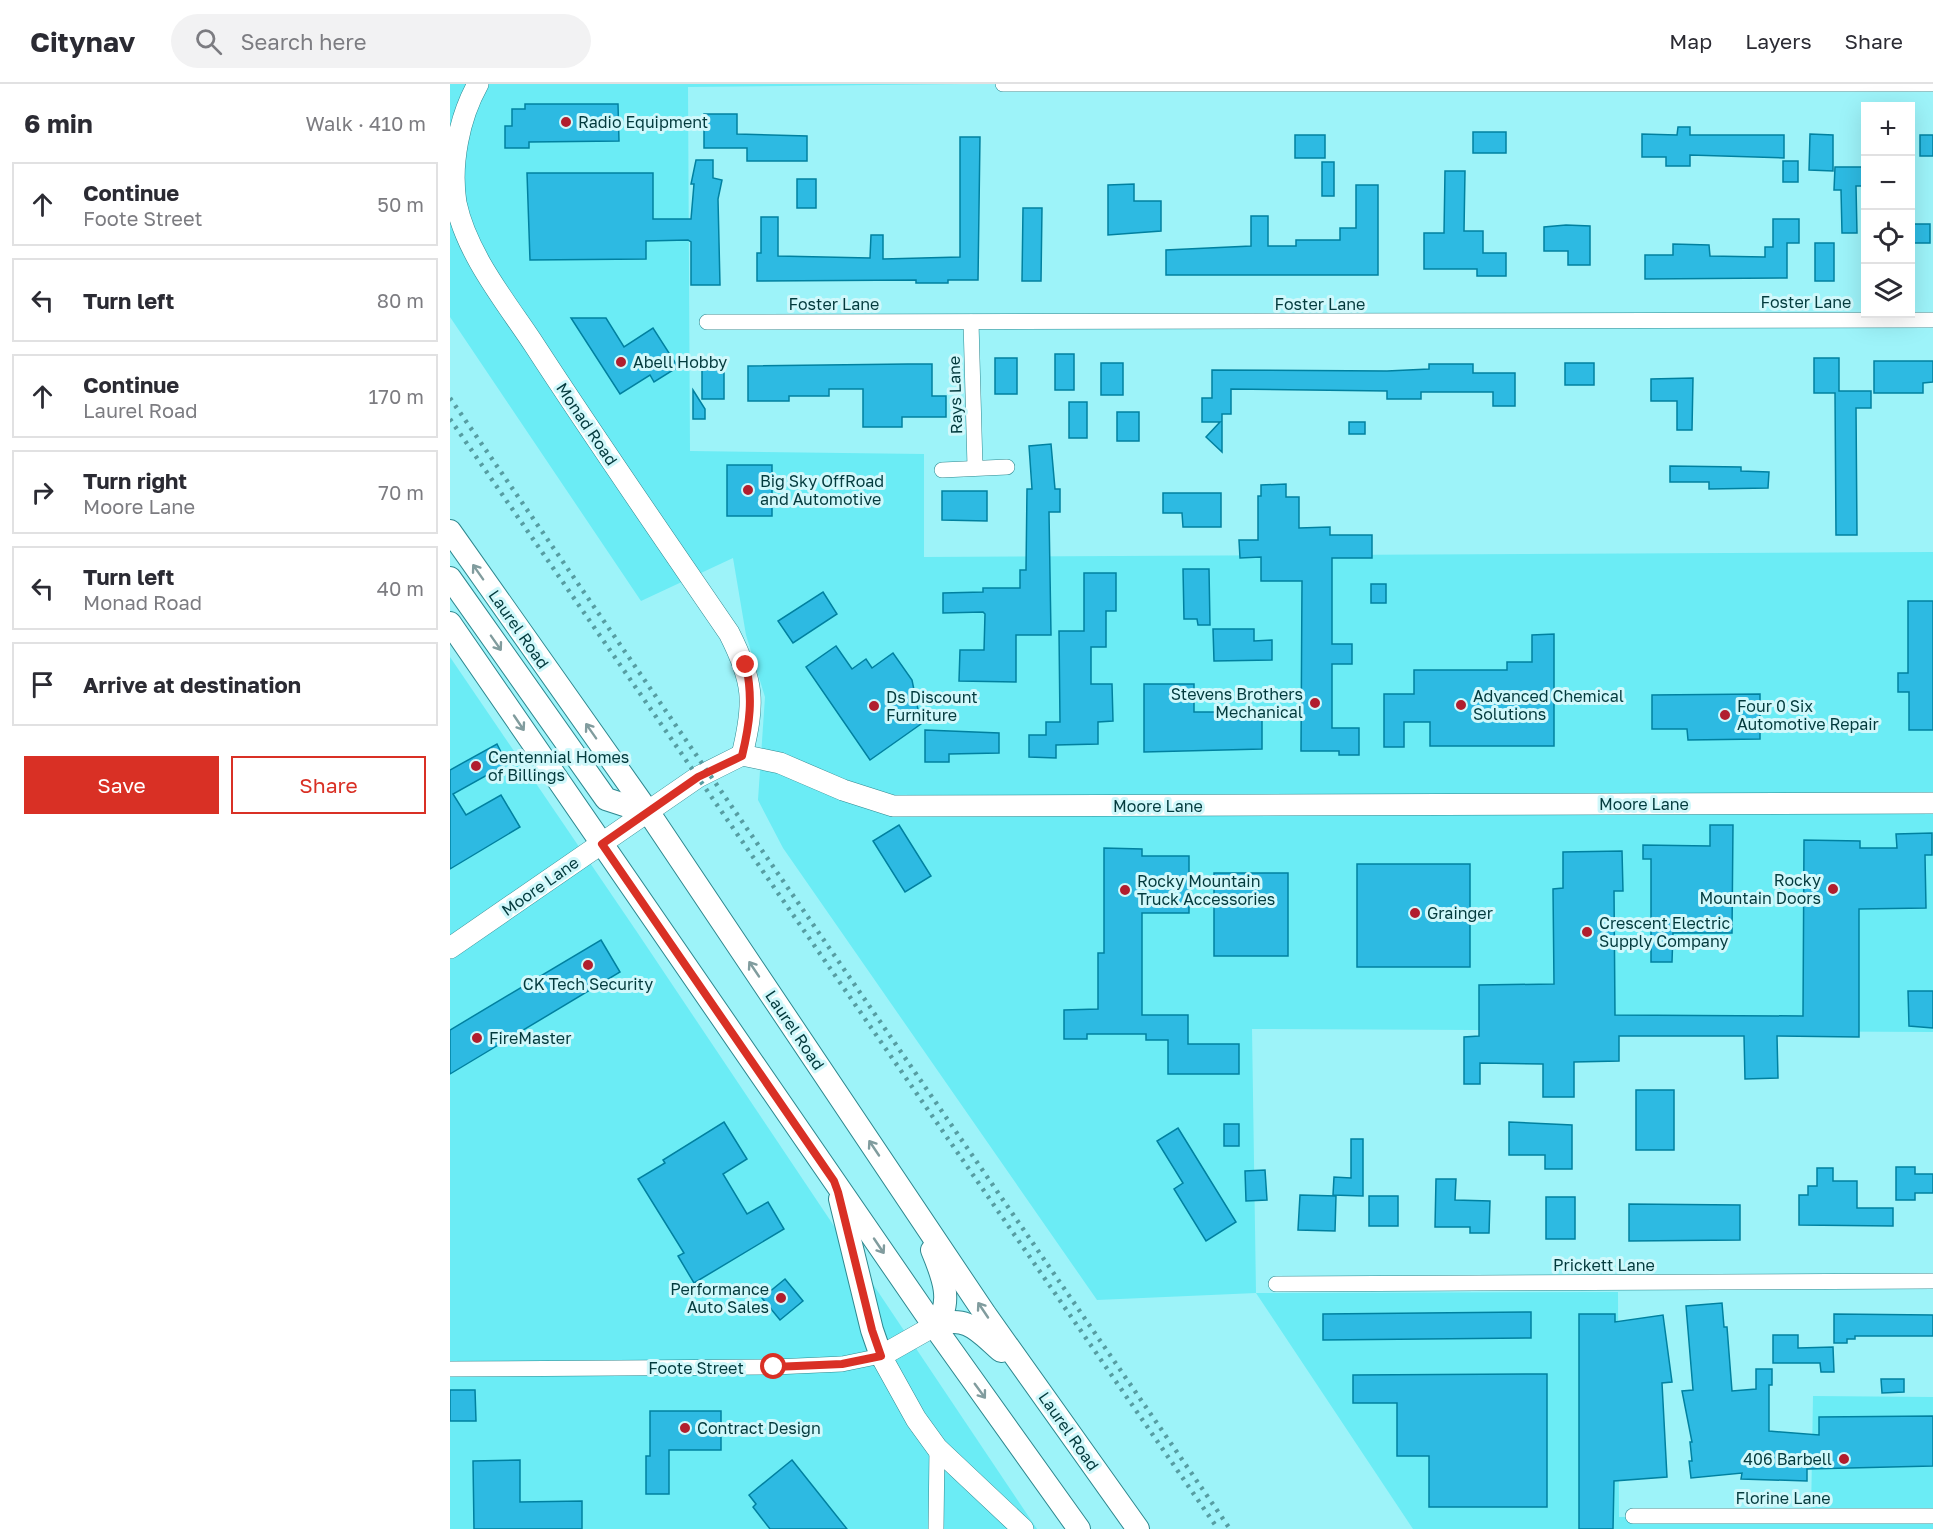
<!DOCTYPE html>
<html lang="en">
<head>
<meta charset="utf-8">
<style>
  :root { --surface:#fff; --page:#f2f2f3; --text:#2b2b33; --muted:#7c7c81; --line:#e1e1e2; --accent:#d93025 }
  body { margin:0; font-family:"Golos Text",sans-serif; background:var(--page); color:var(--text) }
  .controls { position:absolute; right:18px; top:18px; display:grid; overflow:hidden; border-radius:0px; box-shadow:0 6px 24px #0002 }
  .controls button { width:54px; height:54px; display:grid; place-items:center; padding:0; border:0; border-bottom:2px solid var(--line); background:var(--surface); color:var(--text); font:30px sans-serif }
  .stop { position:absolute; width:18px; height:18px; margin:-14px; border:4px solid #d93025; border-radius:50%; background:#fff }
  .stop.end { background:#d93025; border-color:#fff; box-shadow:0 2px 6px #0008 }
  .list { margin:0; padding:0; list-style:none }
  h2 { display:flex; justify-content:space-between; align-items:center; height:78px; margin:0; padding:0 24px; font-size:26px }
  h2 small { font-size:20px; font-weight:400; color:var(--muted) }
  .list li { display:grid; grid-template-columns:39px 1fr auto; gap:18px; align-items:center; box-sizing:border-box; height:84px; margin:0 12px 12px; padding:0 12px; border:2px solid var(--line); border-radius:0px }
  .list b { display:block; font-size:22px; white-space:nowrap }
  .list p { margin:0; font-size:20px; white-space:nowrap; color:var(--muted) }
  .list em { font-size:20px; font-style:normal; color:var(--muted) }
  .actions { display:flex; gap:12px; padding:18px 24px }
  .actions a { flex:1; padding:14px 0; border:2px solid var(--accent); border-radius:0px; text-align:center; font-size:21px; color:var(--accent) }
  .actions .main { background:var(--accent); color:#fff }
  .icon { flex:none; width:33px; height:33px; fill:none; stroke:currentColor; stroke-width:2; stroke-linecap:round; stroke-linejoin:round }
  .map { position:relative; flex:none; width:1483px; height:1445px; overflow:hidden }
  header { display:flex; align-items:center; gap:36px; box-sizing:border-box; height:84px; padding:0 30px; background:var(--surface); border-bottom:2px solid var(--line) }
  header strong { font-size:28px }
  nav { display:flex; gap:33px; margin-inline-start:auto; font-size:21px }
  .search { width:420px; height:54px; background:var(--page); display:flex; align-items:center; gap:15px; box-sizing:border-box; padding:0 21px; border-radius:33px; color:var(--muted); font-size:22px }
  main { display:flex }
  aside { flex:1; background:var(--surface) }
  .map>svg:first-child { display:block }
  .built { fill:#6becf5 }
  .building { fill:#2dbae2; stroke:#0081a0; stroke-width:1.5 }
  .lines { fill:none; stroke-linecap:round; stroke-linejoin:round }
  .street-casing { stroke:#2e888f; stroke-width:16 }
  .secondary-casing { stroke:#2e888f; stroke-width:22 }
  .primary-casing { stroke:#2e888f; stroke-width:24 }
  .street { stroke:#fff; stroke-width:15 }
  .secondary { stroke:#fff; stroke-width:21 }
  .primary { stroke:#fff; stroke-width:22 }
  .rail { stroke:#569da2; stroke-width:4.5; stroke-dasharray:3 6; stroke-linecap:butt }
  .oneway { stroke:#819c9e }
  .route { stroke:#d93025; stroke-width:8 }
  .poi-dot { fill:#b11e2e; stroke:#d0f8fb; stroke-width:2 }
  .labels { text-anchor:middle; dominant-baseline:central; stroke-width:6; stroke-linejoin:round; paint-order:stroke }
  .poi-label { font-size:16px; fill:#033a3d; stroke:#d0f8fb; text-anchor:start }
  .street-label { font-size:16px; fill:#033a3d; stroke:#d0f8fb }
</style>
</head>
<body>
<header>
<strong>Citynav</strong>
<div class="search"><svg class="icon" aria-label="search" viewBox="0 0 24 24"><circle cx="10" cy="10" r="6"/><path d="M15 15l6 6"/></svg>Search here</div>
<nav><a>Map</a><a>Layers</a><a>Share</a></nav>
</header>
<main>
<aside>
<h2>6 min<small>Walk · 410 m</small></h2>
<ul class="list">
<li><svg class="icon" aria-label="ahead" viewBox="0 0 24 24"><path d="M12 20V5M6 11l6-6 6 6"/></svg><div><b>Continue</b><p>Foote Street</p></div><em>50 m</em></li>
<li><svg class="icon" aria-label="left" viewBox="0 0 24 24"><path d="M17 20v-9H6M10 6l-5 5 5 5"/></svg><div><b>Turn left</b></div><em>80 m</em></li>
<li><svg class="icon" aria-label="ahead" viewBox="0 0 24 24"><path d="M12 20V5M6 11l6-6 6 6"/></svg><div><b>Continue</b><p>Laurel Road</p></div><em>170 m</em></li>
<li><svg class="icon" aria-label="right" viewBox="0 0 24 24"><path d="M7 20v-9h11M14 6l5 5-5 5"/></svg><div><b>Turn right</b><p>Moore Lane</p></div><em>70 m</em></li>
<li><svg class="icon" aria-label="left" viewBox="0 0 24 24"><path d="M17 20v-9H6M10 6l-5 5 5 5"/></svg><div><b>Turn left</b><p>Monad Road</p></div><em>40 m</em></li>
<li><svg class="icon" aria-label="arrive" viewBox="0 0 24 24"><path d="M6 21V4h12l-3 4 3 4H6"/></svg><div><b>Arrive at destination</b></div></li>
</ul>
<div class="actions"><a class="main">Save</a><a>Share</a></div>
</aside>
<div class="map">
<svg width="1483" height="1445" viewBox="0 0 1483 1445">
  <rect width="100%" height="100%" fill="#9df3f9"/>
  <g class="built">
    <path d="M0 0H512L238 3 240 367 474 370V473L1483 468V948L802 945 806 1209 1168 1208 1169 1433 1361 1431 1363 1312 1483 1313V1445H963L806 1209 647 1216 333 764 308 716 315 613 296 551 283 474 191 517 0 233Z"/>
    <path d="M0 573 187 848 587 1445H0Z"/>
  </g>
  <g class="building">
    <path d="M75 20H168L169 57 79 58V64H55V42H62V25H75Z"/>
    <path d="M254 30H287V50L357 52V77H297V64H254Z"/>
    <path d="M1228 43H1240V51H1334V74L1240 71V82H1216V73H1192V50L1227 51Z"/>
    <rect x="1023" y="48" width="33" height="21"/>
    <path d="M1360 50 1383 51V87L1359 86Z"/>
    <rect x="845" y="51" width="30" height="23"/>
    <rect x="1470" y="51" width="13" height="21"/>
    <path d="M510 53H530L528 196H498V199H466V196L307 197V169H311V133H328V172L420 174 421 151H433V175L510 173Z"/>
    <path d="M246 76H263V94L272 96 268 115 270 201H241V158L238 156 196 157V175L80 176 77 89H203V135H241L244 100H241Z"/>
    <rect x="1333" y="77" width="15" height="21"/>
    <rect x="872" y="78" width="12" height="34"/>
    <path d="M1385 83H1416V102H1406L1407 149H1392L1391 106H1384Z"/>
    <path d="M995 87H1015L1014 147H1033V169H1056V192H1027V185H974V149H994Z"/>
    <rect x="347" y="95" width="19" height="29"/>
    <path d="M684 100V117H711V147L658 151V101Z"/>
    <path d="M906 101H928V191H716V166L801 162V132H818V162H846V156H890V144H906Z"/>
    <path d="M573 124H592L591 197H572Z"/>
    <path d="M1323 135H1349V159H1337V194L1195 195V171H1223V160L1259 161 1260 172 1315 173V163H1323Z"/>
    <rect x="1463" y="140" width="17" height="19"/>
    <path d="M1116 141 1140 142V181H1118V167H1094V143Z"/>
    <rect x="1365" y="159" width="19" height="38"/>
    <path d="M121 234H156L174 263 203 244 228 283 204 298 200 291 170 310Z"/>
    <rect x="605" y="270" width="19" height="36"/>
    <rect x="545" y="274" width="22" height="36"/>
    <path d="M1364 274H1389V307H1421V324H1406L1407 451H1386L1385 309H1364Z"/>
    <path d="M1424 277H1483V298L1473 299V309H1424Z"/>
    <rect x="651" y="279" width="22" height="32"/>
    <rect x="1115" y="279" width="29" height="22"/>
    <rect x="252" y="280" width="22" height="35"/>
    <path d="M458 280H482V312H496V333H452V343H413V305H379V312H339V317H298V282Z"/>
    <path d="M979 280H1023V289H1065V322H1043V308H971V315H937V307L781 305V330H772V368L756 353 770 338H752V314H762V286L937 287 979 285Z"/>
    <path d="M1243 294 1242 346H1227V317H1201V295Z"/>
    <path d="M243 306 255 325V335H243Z"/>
    <rect x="619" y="318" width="18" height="36"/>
    <rect x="667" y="328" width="22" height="29"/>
    <rect x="899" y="338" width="16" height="12"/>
    <path d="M601 360 605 405H610V428H599L601 551H566V598L509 597 510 566H534L535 530 533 528 493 529V509L533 508V504H570V486H576L577 405H582L579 362Z"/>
    <rect x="277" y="381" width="45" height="51"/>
    <path d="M1220 382 1291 383V387L1319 388 1318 404 1259 405V398H1220Z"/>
    <path d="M836 400V413H849V444L880 443V451H922V474H882V560H902V580H882V644H909V671H889V667H851L852 497H811V473L790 474 789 456H808V412H811V401Z"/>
    <path d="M492 407H537V437L492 436Z"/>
    <path d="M713 409H771V443H733L732 429H713Z"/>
    <path d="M733 485H759L760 541H748L747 535H734Z"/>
    <path d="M634 489H666V527H656V563H641V600H662L663 637 648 638V660L606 661V674L579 673V651H596V638H610L609 547H634Z"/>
    <rect x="921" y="500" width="15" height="19"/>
    <path d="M373 508 387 530 343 559 328 537Z"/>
    <path d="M1458 517H1483V646H1459V608H1448V589H1458Z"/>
    <path d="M763 545H804V557L822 556V576L764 577Z"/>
    <path d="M1104 550V662H980V638H954V663H934V610H964V586H1057V578H1082V551Z"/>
    <path d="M386 562 402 585 416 575 422 584 443 569 462 596 471 640 420 676 356 583Z"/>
    <path d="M694 600H744V628H812V665L694 668Z"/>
    <path d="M1310 610V655L1238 656 1237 645H1202V611Z"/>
    <path d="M475 646 549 649V669L499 670V678H475Z"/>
    <path d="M47 660 57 680 3 710 16 731 51 711 70 743 0 785V686Z"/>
    <path d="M449 741 481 792 455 808 423 757Z"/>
    <path d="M1260 741H1283L1282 849H1223L1222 878H1201V775H1193V761L1260 762Z"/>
    <path d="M1482 749V771H1475L1476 824 1409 825V953L1327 952 1328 994 1295 995 1294 952H1169V977L1124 978V1013H1093V980L1030 979V1000H1014V953L1029 952V901L1104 900 1103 805 1113 804V768L1172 767 1173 807H1164L1165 931 1353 932 1354 756 1410 757V764H1447L1446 750Z"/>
    <path d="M654 764 692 765V772H739V829H692V931H738V960H789V990H718V956H696V950H637V955H614V926L648 925V869H654Z"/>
    <rect x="907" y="780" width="113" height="103"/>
    <rect x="764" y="789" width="74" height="83"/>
    <path d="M151 856 170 888 0 990V946Z"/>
    <path d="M1458 907H1483V944L1459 942Z"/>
    <rect x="1186" y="1006" width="38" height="60"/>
    <path d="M274 1038 297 1075 273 1090 297 1130 318 1118 334 1145 244 1199 228 1172 234 1169 188 1095 215 1079 213 1076Z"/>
    <path d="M1059 1038 1122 1041V1085H1095V1071H1059Z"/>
    <rect x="774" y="1040" width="15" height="22"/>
    <path d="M728 1044 786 1138 756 1157 724 1105 733 1099 707 1057Z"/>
    <path d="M901 1055H913V1112L883 1111 884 1093 901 1094Z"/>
    <path d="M1446 1083H1465V1090H1483V1109H1465V1116H1446Z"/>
    <path d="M1367 1084H1383V1097H1407V1124H1443V1142L1349 1141V1111H1358V1102H1367Z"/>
    <path d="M815 1086 817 1116 796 1117 795 1087Z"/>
    <path d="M986 1095H1006L1005 1116 1040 1117 1039 1149H1020V1143H985Z"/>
    <path d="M850 1111 886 1112 885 1147 848 1146Z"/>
    <rect x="919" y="1112" width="29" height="30"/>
    <rect x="1096" y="1113" width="29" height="42"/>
    <path d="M1179 1120 1290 1121V1156L1179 1157Z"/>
    <path d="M335 1195 353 1217 330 1236 312 1214Z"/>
    <path d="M1272 1219 1274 1243H1277L1282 1307 1306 1305V1285H1322V1301H1319V1347L1369 1351V1333L1483 1332V1382L1357 1385V1397L1291 1395 1292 1389 1241 1394 1239 1377H1242L1240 1358H1242L1232 1307 1243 1306 1236 1222Z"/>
    <path d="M1081 1228V1254L873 1256V1230Z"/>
    <path d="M1129 1230H1165V1238L1213 1231 1222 1298 1212 1299 1217 1393 1164 1397 1163 1445H1129Z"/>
    <path d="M1384 1230 1483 1231V1252H1405V1255H1397V1259H1384Z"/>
    <path d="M1323 1251H1348V1264L1383 1263 1384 1288H1371L1370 1279H1323Z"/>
    <path d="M1097 1290V1423H979V1372H947V1319H903V1291Z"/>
    <path d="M1431 1295H1454V1308L1432 1309Z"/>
    <path d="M0 1306H25L26 1337H0Z"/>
    <path d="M200 1327H271V1366H219V1410H196V1372H200Z"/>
    <path d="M70 1376V1418L132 1417V1445H24L23 1377Z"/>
    <path d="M342 1376 397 1445H320L303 1423 306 1420 299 1411Z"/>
  </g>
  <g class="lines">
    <defs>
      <g id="street">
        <path d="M553 0H1483"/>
        <path d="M257 238 1483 236"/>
        <path d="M521 238 525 383"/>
        <path d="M492 386 557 383"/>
        <path d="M826 1200 1483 1197"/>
        <path d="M0 1285 324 1283 392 1280 431 1272"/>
        <path d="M1183 1432H1483"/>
        <path d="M486 1445 487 1364"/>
      </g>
      <g id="secondary">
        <path d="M28 0C9 34 0 80 6 119 17 171 56 218 85 262 148 359 214 454 279 549 304 598 305 618 292 671"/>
        <path d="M0 864 248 693 292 671 330 679 393 706 443 722 1483 719"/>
        <path d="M484 1242 431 1272 466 1335 487 1364 573 1445"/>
      </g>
      <g id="primary">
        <path d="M0 447 199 729 535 1230 688 1445"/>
        <path d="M0 494 156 715 199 729"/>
        <path d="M0 539 484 1242 629 1445"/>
        <path d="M390 1115 422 1246 431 1272"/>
        <path d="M482 1166C492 1190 505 1221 484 1242"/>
        <path d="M484 1242C517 1230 528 1247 551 1267"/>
      </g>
    </defs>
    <use href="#street" class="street-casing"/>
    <use href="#secondary" class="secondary-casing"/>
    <use href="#primary" class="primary-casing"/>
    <use href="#street" class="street"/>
    <use href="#secondary" class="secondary"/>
    <use href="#primary" class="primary"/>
    <g class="rail">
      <path d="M0 314 780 1445"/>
      <path d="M0 335 768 1445"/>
    </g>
  </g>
  <defs><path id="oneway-shaft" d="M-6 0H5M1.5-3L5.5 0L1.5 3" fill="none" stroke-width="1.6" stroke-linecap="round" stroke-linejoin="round" transform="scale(1.5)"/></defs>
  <g class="oneway">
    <use href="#oneway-shaft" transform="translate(28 488) rotate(-125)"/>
    <use href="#oneway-shaft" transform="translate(46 559) rotate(55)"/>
    <use href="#oneway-shaft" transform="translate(69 639) rotate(56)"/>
    <use href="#oneway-shaft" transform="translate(141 647) rotate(-125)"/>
    <use href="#oneway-shaft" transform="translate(304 885) rotate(-124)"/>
    <use href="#oneway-shaft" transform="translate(424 1064) rotate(-124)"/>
    <use href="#oneway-shaft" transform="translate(429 1162) rotate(56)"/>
    <use href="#oneway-shaft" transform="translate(533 1226) rotate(-124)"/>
    <use href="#oneway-shaft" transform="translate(530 1307) rotate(54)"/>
  </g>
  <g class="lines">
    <path class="route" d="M296 581C303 614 300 639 292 672L248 693 152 760 384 1097 388 1108 422 1246 431 1272 392 1280 324 1283"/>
  </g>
  <g class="poi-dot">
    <circle cx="116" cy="38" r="6"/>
    <circle cx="171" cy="278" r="6"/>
    <circle cx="298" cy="406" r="6"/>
    <circle cx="865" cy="619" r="6"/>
    <circle cx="1011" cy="621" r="6"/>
    <circle cx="424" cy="622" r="6"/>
    <circle cx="1275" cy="631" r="6"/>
    <circle cx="26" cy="682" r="6"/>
    <circle cx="1383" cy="805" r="6"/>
    <circle cx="675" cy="806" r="6"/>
    <circle cx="965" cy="829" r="6"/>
    <circle cx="1137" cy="848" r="6"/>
    <circle cx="138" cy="881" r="6"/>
    <circle cx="27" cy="954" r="6"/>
    <circle cx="331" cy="1214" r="6"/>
    <circle cx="235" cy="1344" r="6"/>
    <circle cx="1394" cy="1375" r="6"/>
  </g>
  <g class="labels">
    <g class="poi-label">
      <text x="128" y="38">Radio Equipment</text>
      <text x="183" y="278">Abell Hobby</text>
      <text x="310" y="397">Big Sky OffRoad<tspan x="310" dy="18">and Automotive</tspan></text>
      <text x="853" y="610" text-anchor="end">Stevens Brothers<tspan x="853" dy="18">Mechanical</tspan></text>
      <text x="1023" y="612">Advanced Chemical<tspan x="1023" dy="18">Solutions</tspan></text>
      <text x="436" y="613">Ds Discount<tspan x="436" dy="18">Furniture</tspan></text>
      <text x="1287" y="622">Four 0 Six<tspan x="1287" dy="18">Automotive Repair</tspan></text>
      <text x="38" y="673">Centennial Homes<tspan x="38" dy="18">of Billings</tspan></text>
      <text x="1371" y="796" text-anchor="end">Rocky<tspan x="1371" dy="18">Mountain Doors</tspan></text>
      <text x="687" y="797">Rocky Mountain<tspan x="687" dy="18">Truck Accessories</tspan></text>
      <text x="977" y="829">Grainger</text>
      <text x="1149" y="839">Crescent Electric<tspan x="1149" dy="18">Supply Company</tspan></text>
      <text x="138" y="900" text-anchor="middle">CK Tech Security</text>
      <text x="39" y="954">FireMaster</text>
      <text x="319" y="1205" text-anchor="end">Performance<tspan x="319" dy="18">Auto Sales</tspan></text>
      <text x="247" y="1344">Contract Design</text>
      <text x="1382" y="1375" text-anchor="end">406 Barbell</text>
    </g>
    <g class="street-label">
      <text x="1356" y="218">Foster Lane</text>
      <text x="384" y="220">Foster Lane</text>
      <text x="870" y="220">Foster Lane</text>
      <text transform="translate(505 311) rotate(-92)">Rays Lane</text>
      <text transform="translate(137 340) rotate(56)">Monad Road</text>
      <text transform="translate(69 545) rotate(55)">Laurel Road</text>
      <text x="1194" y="720">Moore Lane</text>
      <text x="708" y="722">Moore Lane</text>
      <text transform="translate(90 802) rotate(-35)">Moore Lane</text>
      <text transform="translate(345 946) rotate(56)">Laurel Road</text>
      <text x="1154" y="1181">Prickett Lane</text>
      <text x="246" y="1284">Foote Street</text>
      <text transform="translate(619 1347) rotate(55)">Laurel Road</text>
      <text x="1333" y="1414">Florine Lane</text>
    </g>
  </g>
</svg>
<div class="controls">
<button>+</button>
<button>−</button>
<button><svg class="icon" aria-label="locate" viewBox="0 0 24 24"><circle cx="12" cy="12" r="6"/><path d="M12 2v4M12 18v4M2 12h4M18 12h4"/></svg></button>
<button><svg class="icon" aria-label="layers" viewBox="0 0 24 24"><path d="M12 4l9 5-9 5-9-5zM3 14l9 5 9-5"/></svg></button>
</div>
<div class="stop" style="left:324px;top:1283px"></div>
<div class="stop end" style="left:296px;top:581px"></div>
</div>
</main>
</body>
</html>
